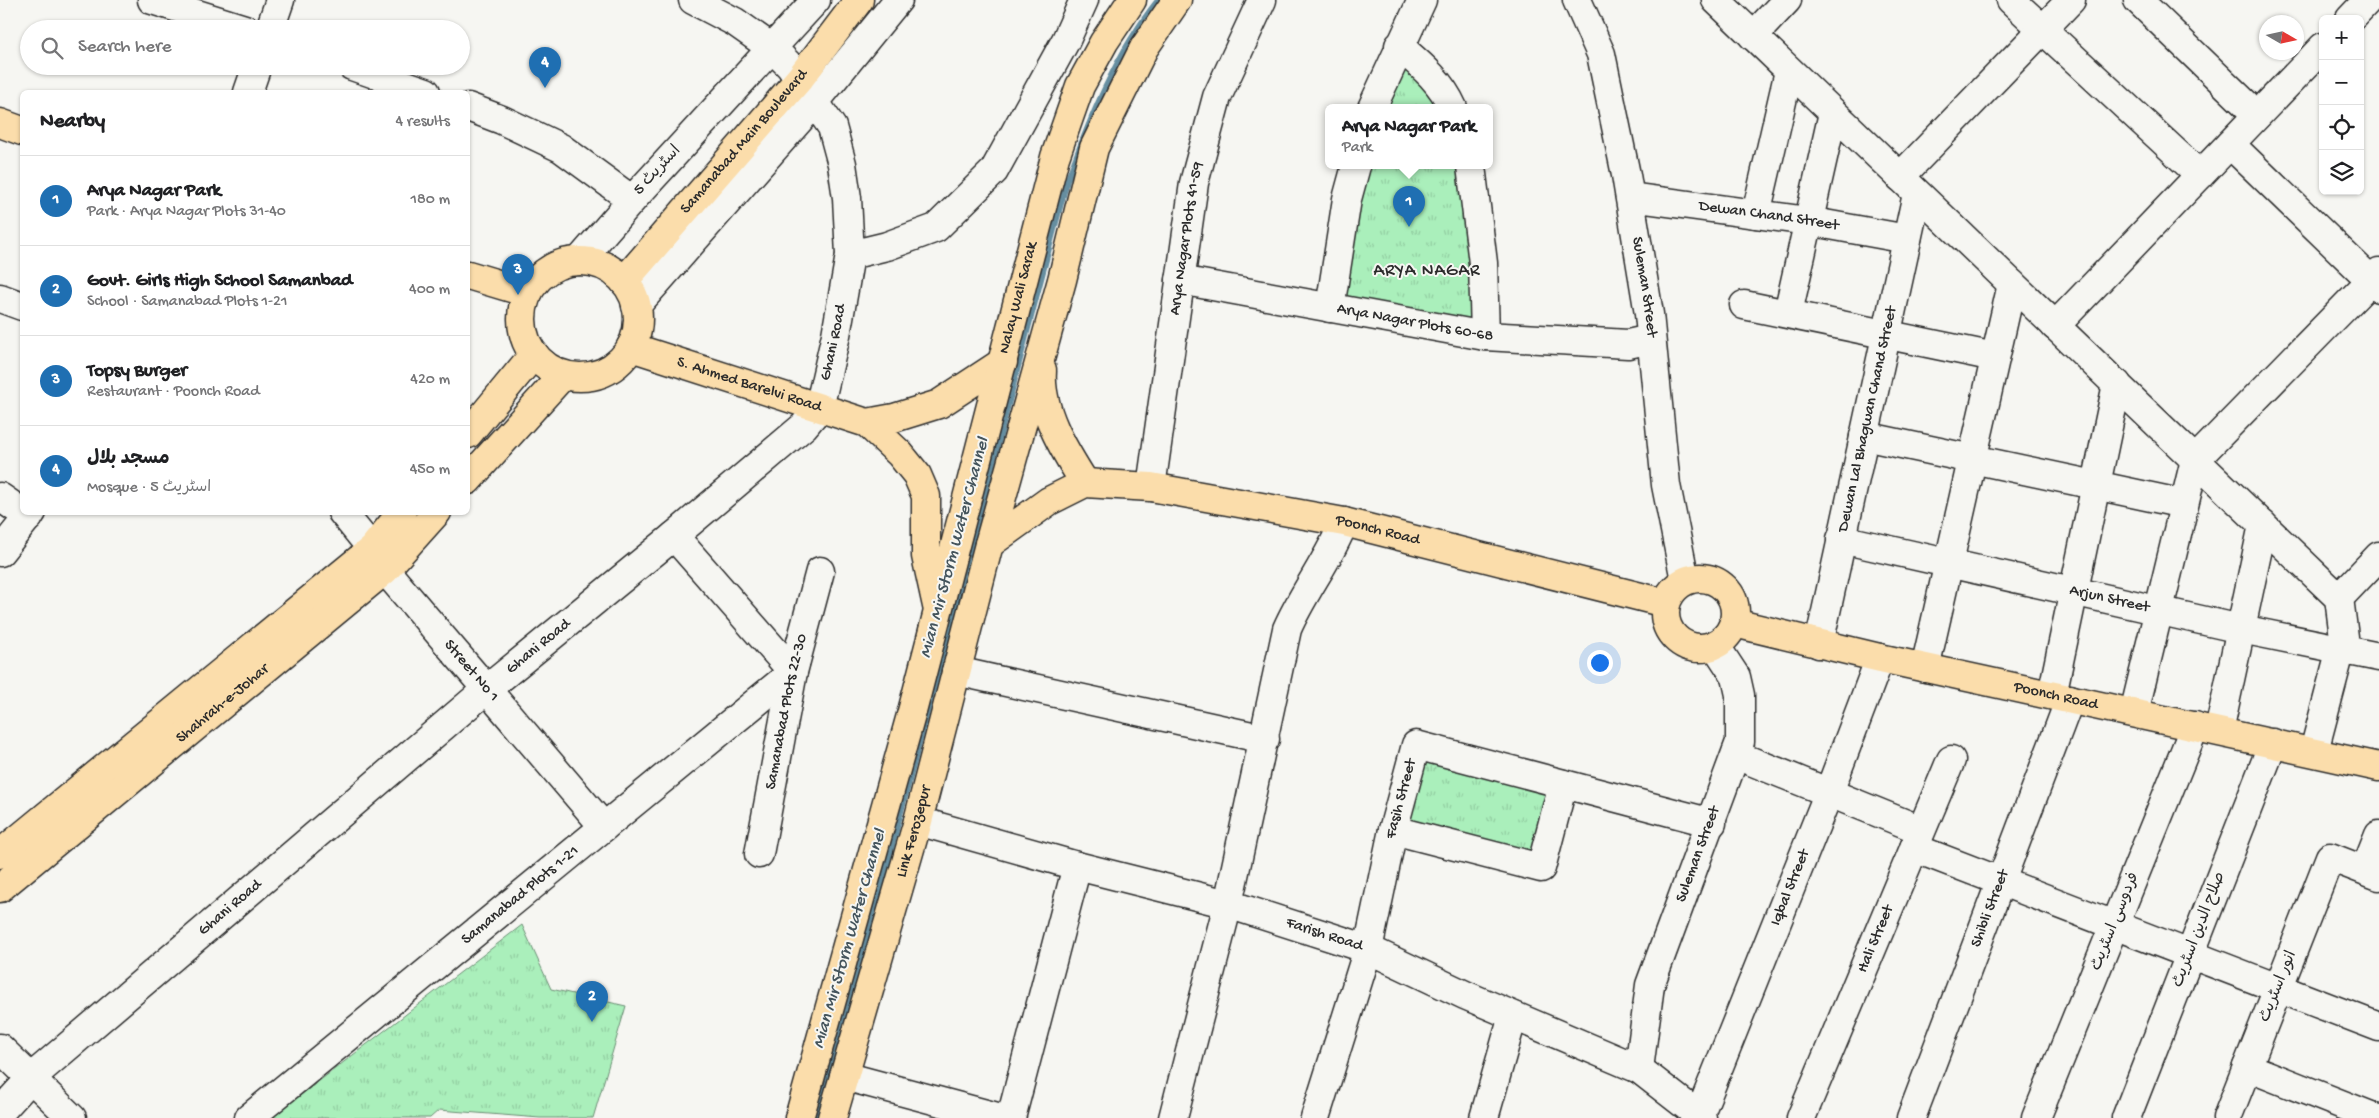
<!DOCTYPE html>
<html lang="en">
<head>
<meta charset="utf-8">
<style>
  :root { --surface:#fff; --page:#f2f2f2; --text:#202124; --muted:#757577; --line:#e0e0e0; --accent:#1f6fb2 }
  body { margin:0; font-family:"Gochi Hand","Playpen Sans Arabic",sans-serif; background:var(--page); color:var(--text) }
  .controls { position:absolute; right:15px; top:15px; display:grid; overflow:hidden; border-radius:8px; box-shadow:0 1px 4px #0004 }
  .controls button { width:45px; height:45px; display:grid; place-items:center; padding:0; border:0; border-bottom:1px solid var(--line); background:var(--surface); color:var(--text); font:25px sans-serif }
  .compass { position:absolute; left:2259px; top:15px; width:45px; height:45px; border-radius:50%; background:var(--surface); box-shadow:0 1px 4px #0004; rotate:99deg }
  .you { position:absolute; left:1599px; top:662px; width:18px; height:18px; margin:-12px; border:4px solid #fff; border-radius:50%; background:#1a73e8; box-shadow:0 0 0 8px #1a73e833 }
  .badge { display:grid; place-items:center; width:32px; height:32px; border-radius:50%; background:var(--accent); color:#fff; font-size:16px; font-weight:700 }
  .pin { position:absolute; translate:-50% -41px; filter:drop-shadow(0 1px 2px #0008) }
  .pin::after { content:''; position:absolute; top:26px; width:18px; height:15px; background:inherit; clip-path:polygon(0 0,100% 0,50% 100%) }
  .popup { position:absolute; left:1325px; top:104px; width:168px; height:65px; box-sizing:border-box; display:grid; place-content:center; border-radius:8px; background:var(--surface); filter:drop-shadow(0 1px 4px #0005); font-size:16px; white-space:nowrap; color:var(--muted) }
  .popup b { font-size:19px; color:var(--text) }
  .popup::after { content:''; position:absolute; left:50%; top:100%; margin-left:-10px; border:10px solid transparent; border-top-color:var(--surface) }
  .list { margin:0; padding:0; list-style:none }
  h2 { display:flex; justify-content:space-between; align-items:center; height:65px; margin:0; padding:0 20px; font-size:21px }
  h2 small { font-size:16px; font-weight:400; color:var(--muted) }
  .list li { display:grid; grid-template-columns:32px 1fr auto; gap:15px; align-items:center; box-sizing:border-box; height:90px; padding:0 20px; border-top:1px solid var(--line) }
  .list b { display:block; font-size:19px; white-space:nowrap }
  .list p { margin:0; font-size:16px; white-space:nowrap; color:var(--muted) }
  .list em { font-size:16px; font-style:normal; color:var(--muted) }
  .icon { flex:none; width:28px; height:28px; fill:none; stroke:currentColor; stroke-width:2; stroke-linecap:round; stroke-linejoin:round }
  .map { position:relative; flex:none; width:2379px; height:1118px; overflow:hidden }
  .search { position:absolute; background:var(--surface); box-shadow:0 1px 4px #0004; left:20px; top:20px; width:450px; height:55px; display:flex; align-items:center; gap:12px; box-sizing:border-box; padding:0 18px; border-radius:28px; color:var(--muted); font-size:19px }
  .panel { position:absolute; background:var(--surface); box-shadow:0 1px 4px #0004; left:20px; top:90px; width:450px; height:425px; border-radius:8px }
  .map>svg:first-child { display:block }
  .grass { fill:url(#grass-tufts); stroke:#6a8d73 }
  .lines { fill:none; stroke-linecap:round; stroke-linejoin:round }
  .stream { stroke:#668ea0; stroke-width:5.5 }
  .minor-casing { stroke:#2b2b2b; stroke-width:31 }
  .major-casing { stroke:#2b2b2b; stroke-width:31 }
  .minor { stroke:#f6f6f2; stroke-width:28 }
  .major { stroke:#fbddab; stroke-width:28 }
  .labels { text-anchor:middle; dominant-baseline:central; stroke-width:4; stroke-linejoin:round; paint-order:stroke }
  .street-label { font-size:16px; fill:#2b2b2b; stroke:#f6f6f2 }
  .neighbourhood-label { font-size:18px; letter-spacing:1px; fill:#2b2b2b; stroke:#f6f6f2 }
  .water-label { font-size:18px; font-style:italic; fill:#44545c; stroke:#f6f6f2 }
</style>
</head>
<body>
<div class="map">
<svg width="2379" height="1118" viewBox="0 0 2379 1118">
  <defs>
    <pattern id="grass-tufts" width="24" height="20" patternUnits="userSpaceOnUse" patternTransform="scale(1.25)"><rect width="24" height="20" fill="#aaefbb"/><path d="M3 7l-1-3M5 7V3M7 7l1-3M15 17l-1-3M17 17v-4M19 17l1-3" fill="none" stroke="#92cda1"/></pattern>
  </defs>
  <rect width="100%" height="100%" fill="#f6f6f2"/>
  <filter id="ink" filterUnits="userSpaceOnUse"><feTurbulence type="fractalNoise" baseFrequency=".02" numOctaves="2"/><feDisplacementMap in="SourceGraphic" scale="10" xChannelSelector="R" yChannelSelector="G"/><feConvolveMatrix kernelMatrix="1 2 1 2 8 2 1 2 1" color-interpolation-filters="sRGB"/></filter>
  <g filter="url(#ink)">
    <g class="grass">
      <path d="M1400 48 1447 108H1375Z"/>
      <path d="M1359 166H1466L1486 339 1319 314Z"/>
      <path d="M1416 745 1563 784 1541 868 1393 830Z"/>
      <path d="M522 925 551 989 626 1006 593 1118H540L439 1110 430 1118H271Z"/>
    </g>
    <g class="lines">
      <path class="stream" d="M815 1118 881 888 1067 181C1090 118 1116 53 1158 0"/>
      <defs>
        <g id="minor">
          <path d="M152 0 245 29"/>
          <path id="s1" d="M1577 0 1601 54 1626 175 1649 314 1666 485 1685 580"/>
          <path d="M1716 0 2339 598 2344 637 2314 751"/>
          <path d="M2011 0 2200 175"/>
          <path d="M2138 0 2257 115"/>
          <path d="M2350 19 2368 0"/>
          <path d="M270 29 280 0"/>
          <path d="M1753 36 1787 0"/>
          <path d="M1399 46C1421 65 1441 81 1453 108"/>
          <path d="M352 66 426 92"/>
          <path d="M248 92 257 66"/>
          <path d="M468 107 502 120 561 148 632 200 816 0"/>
          <path d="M1372 108 1422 0"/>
          <path d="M2230 144 2379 288"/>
          <path d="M1471 166 1483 263 1485 336"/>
          <path d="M1900 177 2071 0"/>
          <path id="s2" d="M1630 197 1808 221 1907 239"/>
          <path d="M1756 214 1789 71"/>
          <path d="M850 255 887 246 936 228 994 171 1066 40 1084 0"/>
          <path d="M579 261 632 200"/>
          <path id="s3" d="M1180 280 1485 336 1628 344 1651 339"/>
          <path d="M0 298 22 306"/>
          <path d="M1744 305 1995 357"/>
          <path d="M636 306 815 102 898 0"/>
          <path d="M1330 308 1347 199 1356 166"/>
          <path d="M1788 313 1833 113"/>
          <path d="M2055 326 2323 47"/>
          <path d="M1864 436 2184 504"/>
          <path id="s4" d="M1151 487 1194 183 1217 97 1262 0"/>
          <path d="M0 497 29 517"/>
          <path id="s5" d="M342 512 372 549 385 570 604 827"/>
          <path id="s6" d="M1841 539 2241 629 2379 657"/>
          <path d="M0 552 32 512"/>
          <path d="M2339 598 2379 556"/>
          <path id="s7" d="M1819 644 1917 194"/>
          <path d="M1925 668 2012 284"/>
          <path d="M956 671 1265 739"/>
          <path d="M2052 695 2117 384"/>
          <path d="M2134 713 2195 460 2379 272"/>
          <path d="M2219 731 2263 525"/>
          <path d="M1736 755 1921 830"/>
          <path id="s8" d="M918 821 1077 866 1228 904 1368 949 1465 995 1639 1069 1702 1118"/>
          <path d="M1393 830 1541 868 1563 784"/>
          <path d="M1914 848 2379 1027"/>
          <path id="s9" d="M759 854 793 672 820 571"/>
          <path d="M2365 870 2379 835"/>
          <path d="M0 1048 72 1118"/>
          <path d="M2247 1067 2376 1118"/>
          <path id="s10" d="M1639 1069 1650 985 1740 742V695L1736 677 1715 645"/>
          <path d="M844 1076 1001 1118"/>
          <path id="s11" d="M0 1112 32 1077 487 689 674 536 804 426 819 408 836 335 850 255 847 198 842 164 832 127 790 66 772 48 735 22 693 0"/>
          <path id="s12" d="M1699 1116 1829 792 1880 658"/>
          <path id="s13" d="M249 1118 793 672 674 536"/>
          <path d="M1011 1118 1077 866"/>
          <path d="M1173 1118 1228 904 1287 629C1303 592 1329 560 1344 522"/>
          <path id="s14" d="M1315 1118 1368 949 1393 830 1416 745 1712 823"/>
          <path d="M1484 1118 1513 1016"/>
          <path id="s15" d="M1801 1118 1951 760"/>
          <path id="s16" d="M1911 1118 2070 699"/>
          <path d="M2036 1118 2195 726"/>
          <path d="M2126 1118 2273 743"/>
          <path d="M2227 1118 2330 857 2379 876"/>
        </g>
        <g id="major">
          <path d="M0 123 22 131"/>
          <circle cx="580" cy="319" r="58"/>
          <path d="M468 275 528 293"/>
          <path id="s17" d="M624 281 800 78 859 0"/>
          <path id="s18" d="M631 347 867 423 900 454 917 475 926 496V556L937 606"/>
          <path d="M1042 370C1039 410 1064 450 1085 483"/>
          <path d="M867 423 894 418 939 404 1003 362"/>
          <path d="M468 434 534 354"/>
          <path d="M468 480 563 375"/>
          <path id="s19" d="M989 544 1049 501 1085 483 1151 487 1344 522 1665 603"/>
          <circle cx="1700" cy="613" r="35"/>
          <path id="s20" d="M1734 623 1880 658 2379 767"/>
          <path d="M0 854 372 549 402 512"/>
          <path id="s21" d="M0 888 385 570 437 512"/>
          <path id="s22" d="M799 1118 913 708 1055 157 1080 86 1104 42 1132 0"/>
          <path id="s23" d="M832 1118 918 821 989 544 1062 280 1094 148 1144 48 1177 0"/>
        </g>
      </defs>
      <use href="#minor" class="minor-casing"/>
      <use href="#major" class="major-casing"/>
      <use href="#minor" class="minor"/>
      <use href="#major" class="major"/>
    </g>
  </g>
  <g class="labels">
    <g class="street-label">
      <text stroke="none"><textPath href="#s17" startOffset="184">Samanabad Main Boulevard</textPath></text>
      <text transform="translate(658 171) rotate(-47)">اسٹریٹ 5</text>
      <text stroke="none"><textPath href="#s2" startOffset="140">Dewan Chand Street</textPath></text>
      <text stroke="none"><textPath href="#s4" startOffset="251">Arya Nagar Plots 41-59</textPath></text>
      <text stroke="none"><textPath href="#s1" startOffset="296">Suleman Street</textPath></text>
      <text stroke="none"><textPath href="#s22" startOffset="849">Nalay Wali Sarak</textPath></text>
      <text stroke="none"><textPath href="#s3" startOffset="239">Arya Nagar Plots 60-68</textPath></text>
      <text stroke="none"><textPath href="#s11" startOffset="1148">Ghani Road</textPath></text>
      <text stroke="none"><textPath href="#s18" startOffset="124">S. Ahmed Barelvi Road</textPath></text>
      <text stroke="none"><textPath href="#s7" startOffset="230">Dewan Lal Bhagwan Chand Street</textPath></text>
      <text stroke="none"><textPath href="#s19" startOffset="411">Poonch Road</textPath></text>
      <text stroke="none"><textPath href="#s6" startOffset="275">Arjun Street</textPath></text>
      <text stroke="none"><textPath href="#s11" startOffset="712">Ghani Road</textPath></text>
      <text stroke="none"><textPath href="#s5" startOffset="205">Street No 1</textPath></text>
      <text stroke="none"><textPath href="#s20" startOffset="330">Poonch Road</textPath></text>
      <text stroke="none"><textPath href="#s21" startOffset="289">Shahrah-e-Johar</textPath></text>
      <text stroke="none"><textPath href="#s9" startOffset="145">Samanabad Plots 22-30</textPath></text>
      <text stroke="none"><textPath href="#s14" startOffset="331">Fasih Street</textPath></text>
      <text stroke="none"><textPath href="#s23" startOffset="298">Link Ferozepur</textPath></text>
      <text stroke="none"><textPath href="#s10" startOffset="224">Suleman Street</textPath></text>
      <text stroke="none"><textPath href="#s12" startOffset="246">Iqbal Street</textPath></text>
      <text stroke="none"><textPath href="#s13" startOffset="351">Samanabad Plots 1-21</textPath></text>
      <text stroke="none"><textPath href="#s11" startOffset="308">Ghani Road</textPath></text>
      <text stroke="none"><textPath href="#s16" startOffset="224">Shibli Street</textPath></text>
      <text transform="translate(2116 922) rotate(-68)">فردوسی اسٹریٹ</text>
      <text transform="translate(2200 930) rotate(-69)">صلاح الدین اسٹریٹ</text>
      <text stroke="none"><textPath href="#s8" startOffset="422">Farish Road</textPath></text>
      <text stroke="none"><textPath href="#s15" startOffset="194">Hali Street</textPath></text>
      <text transform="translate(2279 987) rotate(-68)">انور اسٹریٹ</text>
    </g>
    <g class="neighbourhood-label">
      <text x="1427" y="271">ARYA NAGAR</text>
    </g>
    <g class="water-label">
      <text transform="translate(955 548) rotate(-75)">Mian Mir Storm Water Channel</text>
      <text transform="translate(850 939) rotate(-74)">Mian Mir Storm Water Channel</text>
    </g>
  </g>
</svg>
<div class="controls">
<button>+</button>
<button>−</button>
<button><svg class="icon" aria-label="locate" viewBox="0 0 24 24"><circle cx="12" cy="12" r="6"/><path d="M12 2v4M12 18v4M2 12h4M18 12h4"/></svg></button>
<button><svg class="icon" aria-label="layers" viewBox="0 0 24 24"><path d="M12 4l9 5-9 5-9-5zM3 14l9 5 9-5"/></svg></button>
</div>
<svg class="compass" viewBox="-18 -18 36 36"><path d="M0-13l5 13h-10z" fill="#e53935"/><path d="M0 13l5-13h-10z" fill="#757577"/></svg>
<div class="you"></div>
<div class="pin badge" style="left:1409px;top:227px">1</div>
<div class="popup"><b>Arya Nagar Park</b>Park</div>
<div class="pin badge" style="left:592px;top:1022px">2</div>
<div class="pin badge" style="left:518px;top:295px">3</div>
<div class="pin badge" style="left:545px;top:88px">4</div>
<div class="search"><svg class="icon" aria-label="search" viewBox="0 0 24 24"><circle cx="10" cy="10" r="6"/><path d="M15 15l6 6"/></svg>Search here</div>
<section class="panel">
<h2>Nearby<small>4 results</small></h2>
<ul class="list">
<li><span class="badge">1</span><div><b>Arya Nagar Park</b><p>Park · Arya Nagar Plots 31-40</p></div><em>180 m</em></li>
<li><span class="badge">2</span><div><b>Govt. Girls High School Samanbad</b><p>School · Samanabad Plots 1-21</p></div><em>400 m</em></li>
<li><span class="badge">3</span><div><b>Topsy Burger</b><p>Restaurant · Poonch Road</p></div><em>420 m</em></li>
<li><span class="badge">4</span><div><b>مسجد بلال</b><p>Mosque · اسٹریٹ 5</p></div><em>450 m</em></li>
</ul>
</section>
</div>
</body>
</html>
